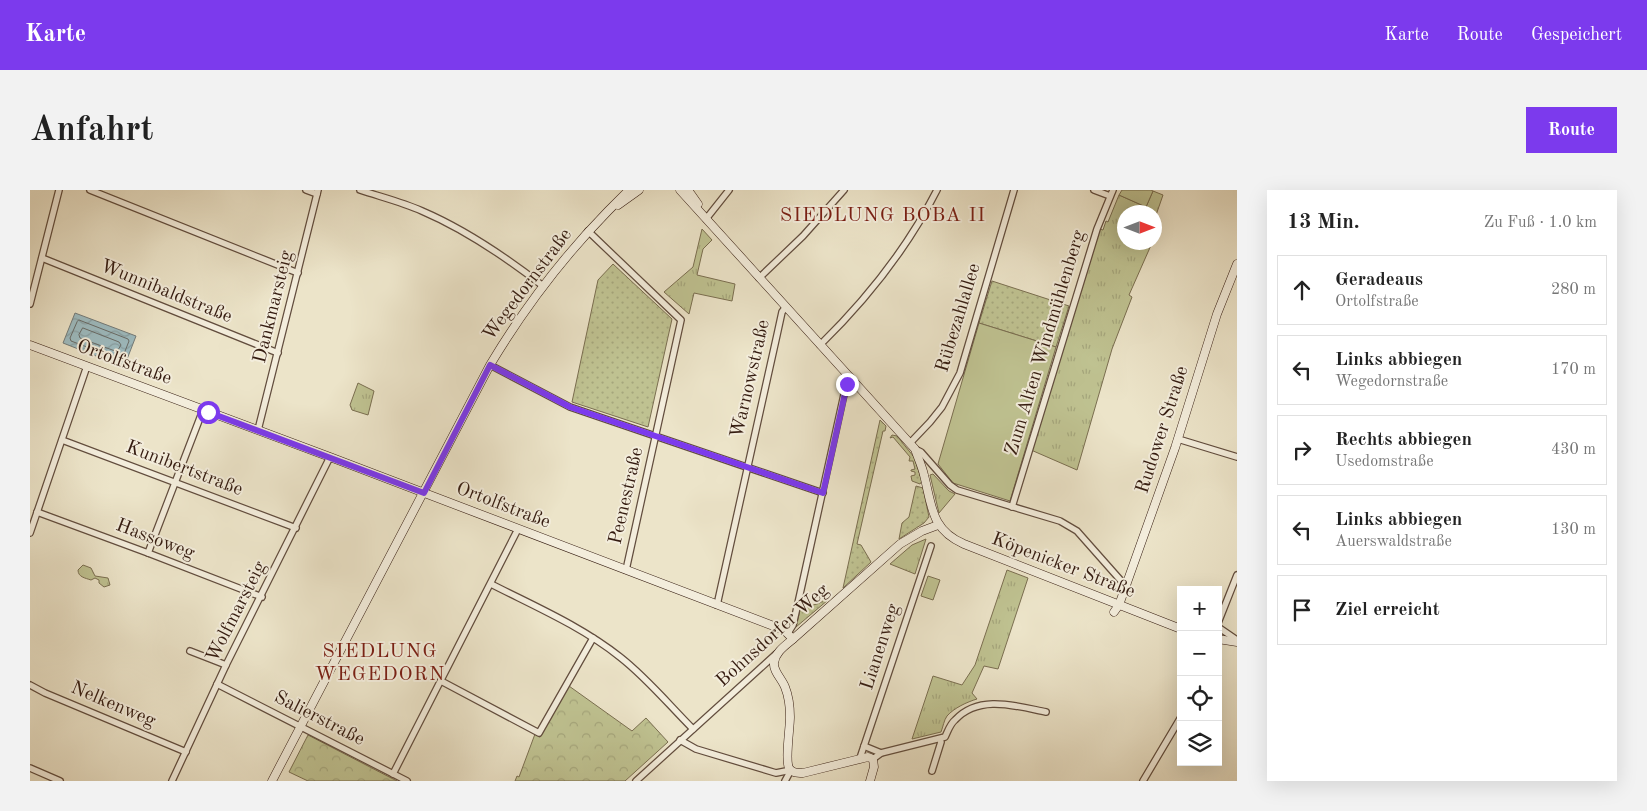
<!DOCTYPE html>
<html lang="de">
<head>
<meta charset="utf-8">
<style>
  :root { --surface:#fff; --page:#f2f2f2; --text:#222; --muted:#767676; --line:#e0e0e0; --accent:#7c3aed }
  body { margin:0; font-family:"Old Standard TT",serif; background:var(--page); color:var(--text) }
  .controls { position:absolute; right:15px; bottom:15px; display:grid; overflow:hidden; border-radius:0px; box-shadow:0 5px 20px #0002 }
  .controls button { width:45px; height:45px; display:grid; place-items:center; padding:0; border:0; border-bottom:1px solid var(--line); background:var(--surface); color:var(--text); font:25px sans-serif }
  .compass { position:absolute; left:1087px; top:15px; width:45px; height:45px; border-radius:50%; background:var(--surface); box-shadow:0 5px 20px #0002; rotate:90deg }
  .stop { position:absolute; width:15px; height:15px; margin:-11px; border:4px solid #7c3aed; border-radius:50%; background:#fff }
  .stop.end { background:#7c3aed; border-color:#fff; box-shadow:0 1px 5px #0008 }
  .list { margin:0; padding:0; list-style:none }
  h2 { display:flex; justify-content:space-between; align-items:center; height:65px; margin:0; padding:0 20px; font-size:21px }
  h2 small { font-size:16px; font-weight:400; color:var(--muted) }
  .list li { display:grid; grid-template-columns:32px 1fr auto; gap:15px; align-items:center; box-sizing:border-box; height:70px; margin:0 10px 10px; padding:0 10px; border:1px solid var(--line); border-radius:0px }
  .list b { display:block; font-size:19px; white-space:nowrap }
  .list p { margin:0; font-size:16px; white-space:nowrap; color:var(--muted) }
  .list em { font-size:16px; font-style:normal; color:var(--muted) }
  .icon { flex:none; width:28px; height:28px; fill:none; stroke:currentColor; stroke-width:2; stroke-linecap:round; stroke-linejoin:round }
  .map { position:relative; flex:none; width:1207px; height:591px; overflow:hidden; border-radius:0px }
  header { display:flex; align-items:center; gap:30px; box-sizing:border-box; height:70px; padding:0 25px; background:var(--accent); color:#fff }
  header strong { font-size:24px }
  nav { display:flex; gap:28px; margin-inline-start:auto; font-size:18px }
  .intro { display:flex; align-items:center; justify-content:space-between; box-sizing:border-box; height:120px; padding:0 30px }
  h1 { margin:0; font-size:35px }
  .button { padding:12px 22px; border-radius:0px; background:var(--accent); color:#fff; font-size:18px; font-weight:700 }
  main { display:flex; gap:30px; padding:0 30px }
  aside { flex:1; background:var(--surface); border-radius:0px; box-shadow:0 5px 20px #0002 }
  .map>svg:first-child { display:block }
  .grass { fill:url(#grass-dots); stroke:#7a6e50 }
  .forest { fill:url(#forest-crowns); stroke:#7a6e50 }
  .park { fill:url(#park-tufts); stroke:#7a6e50 }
  .pitch { fill:#bfc291; stroke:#7a6e50 }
  .water { fill:url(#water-waves); stroke:#747c7a }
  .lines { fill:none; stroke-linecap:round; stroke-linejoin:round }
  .shore { stroke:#696c68; stroke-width:1 }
  .street-casing { stroke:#624d3e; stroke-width:8 }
  .secondary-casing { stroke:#341b10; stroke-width:9 }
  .street { stroke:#f3eddc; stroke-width:5.5 }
  .secondary { stroke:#f3eddc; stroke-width:8 }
  .route { stroke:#7c3aed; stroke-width:6 }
  .labels { text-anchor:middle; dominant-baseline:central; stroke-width:4; stroke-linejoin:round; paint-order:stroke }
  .street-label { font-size:19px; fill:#341b10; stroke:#f3eddc }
  .neighbourhood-label { font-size:20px; letter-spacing:1px; fill:#7a1f14; stroke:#f3eddc }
</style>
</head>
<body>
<header>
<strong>Karte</strong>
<nav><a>Karte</a><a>Route</a><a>Gespeichert</a></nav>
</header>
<div class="intro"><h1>Anfahrt</h1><a class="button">Route</a></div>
<main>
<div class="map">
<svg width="1207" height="591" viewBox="0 0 1207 591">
  <defs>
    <pattern id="grass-dots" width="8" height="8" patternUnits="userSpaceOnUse" patternTransform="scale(1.25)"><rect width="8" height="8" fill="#bfc291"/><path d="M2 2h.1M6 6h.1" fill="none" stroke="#a5a67c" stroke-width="1.8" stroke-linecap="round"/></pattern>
    <pattern id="forest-crowns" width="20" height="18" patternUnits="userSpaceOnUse" patternTransform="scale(1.25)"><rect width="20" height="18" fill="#bfc291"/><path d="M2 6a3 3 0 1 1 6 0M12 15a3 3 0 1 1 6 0" fill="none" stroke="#a5a67c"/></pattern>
    <pattern id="park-tufts" width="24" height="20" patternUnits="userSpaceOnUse" patternTransform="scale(1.25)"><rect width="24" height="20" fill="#bfc291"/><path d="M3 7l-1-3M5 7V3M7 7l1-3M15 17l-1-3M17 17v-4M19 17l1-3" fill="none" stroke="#a5a67c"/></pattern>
    <pattern id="water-waves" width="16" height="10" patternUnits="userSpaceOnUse" patternTransform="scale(1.25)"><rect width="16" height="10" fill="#9ebcc1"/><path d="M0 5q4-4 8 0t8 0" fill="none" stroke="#89a1a5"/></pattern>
  </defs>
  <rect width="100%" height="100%" fill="#ece4c9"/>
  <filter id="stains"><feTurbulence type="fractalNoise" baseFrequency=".004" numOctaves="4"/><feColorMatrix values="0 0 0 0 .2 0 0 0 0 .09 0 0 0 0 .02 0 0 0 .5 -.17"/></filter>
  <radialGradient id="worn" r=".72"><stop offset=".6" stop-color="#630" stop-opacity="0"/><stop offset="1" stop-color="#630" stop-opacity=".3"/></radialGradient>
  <g class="grass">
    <path d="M583 74 642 129 618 237 542 212 568 90Z"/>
    <path d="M962 91 1039 116 1026 157 949 133Z"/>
    <path d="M850 230 856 236 855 241H853L827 354 831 355 841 372 813 398Z"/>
    <path d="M862 245 867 246 884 267 892 291 890 294 882 291 881 286 885 285V282L881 281V280L885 279 883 271H879L880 267 863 247 860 248Z"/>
    <path d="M886 296 893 298 899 327 894 333 869 349 872 333 879 327Z"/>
    <path d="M796 408 798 410 766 437 772 411 774 416C783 415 790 415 796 408Z"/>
  </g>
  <g class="forest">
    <path d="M539 496 602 541 616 528 638 552 595 591H485L487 586 489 587 505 544 510 547Z"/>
    <path d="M278 545 367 591H278L259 582Z"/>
  </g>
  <g class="park">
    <path d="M1123 1 1133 5 1125 28 1124 22H1094V52L1122 53 1099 105 1102 107 1082 159 1047 280 1001 260 1069 39 1073 40 1076 31 1078 32 1089 5 1116 17Z"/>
    <path d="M672 39 682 50 673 59 667 85 705 94 702 111 664 103 659 124 634 102 663 77Z"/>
    <path d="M328 193 344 201 338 225 322 220 320 215Z"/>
    <path d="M903 284 919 301 925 304 909 323 900 285Z"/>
    <path d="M896 349 885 384 860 374 882 355Z"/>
    <path d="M53 375 61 378 65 386 78 388 80 395 74 397 69 393V390L65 388 61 390C55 388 48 387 48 380Z"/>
    <path d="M977 380 998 388 968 479 954 476 942 503 947 509C937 512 924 518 917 526 914 530 913 537 911 542L882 549 903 486 932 495 945 475Z"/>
  </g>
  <g class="pitch">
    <path d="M1092 0H1121L1123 1 1116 17 1089 5Z"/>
    <path d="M949 133 1026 157 980 311 923 293 908 274Z"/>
    <path d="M898 386 910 390 903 410 891 406Z"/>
  </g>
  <path class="water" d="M45 123 106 146 94 177 33 153Z"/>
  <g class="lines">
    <g class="shore">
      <path d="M49 130 98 149 99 151 92 169H89L41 151 40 148 47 132Z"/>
      <path d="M53 138 89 152 91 155 88 160 85 161 50 148 49 145Z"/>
    </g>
    <defs>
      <g id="street">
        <path d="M60 0 268 83"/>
        <path d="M276 0 287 4"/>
        <path d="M330 0C351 7 372 12 392 21 434 39 477 68 513 96"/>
        <path d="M1064 0 1080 6"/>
        <path d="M676 29 699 0"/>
        <path d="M558 41 651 130 596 380"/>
        <path d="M12 68 248 163"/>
        <path d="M729 88 773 46 814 0"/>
        <path d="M0 114 29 0"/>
        <path d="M790 155C837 109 877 59 907 0"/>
        <path d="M460 175 540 217 793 303"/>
        <path d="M228 240 288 0"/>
        <path d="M1148 249 1207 267"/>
        <path d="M32 250 266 338"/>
        <path d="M880 253 900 232 912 217 930 183 984 0"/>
        <path d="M885 259 891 262 920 295 927 300 1030 331 1047 341 1093 393 1097 395"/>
        <path d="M982 317 1067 39 1083 0"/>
        <path d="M7 322 118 363 232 407"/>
        <path d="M0 343 57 176"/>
        <path d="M118 363 173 220"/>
        <path d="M461 394C504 416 551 436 590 467 617 488 639 515 663 539"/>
        <path d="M687 415 747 145 752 122 755 118"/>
        <path d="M1188 433 1207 385"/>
        <path d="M1188 437 1207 450"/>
        <path d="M758 443 763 435 768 413 815 200 817 194 821 189"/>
        <path d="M160 461 196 475"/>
        <path d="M411 491 509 543 563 448"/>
        <path d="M187 494 377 591"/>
        <path d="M0 495 15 503 156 562"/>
        <path d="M650 550 666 559 746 583 761 580"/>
        <path d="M834 556 851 563"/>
        <path d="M830 568 901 356"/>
        <path d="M843 569 851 563 915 547C918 541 920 534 925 530 949 504 986 516 1016 522"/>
        <path d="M0 578 30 591"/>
        <path d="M902 581 911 552 910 549"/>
        <path d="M363 584 488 339"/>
        <path d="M142 591 196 475 300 267"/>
        <path d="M606 591 746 464"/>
        <path d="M755 591 761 580"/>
        <path d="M1113 591 1151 527"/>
      </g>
      <g id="secondary">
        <path d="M650 0 885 259C888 268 892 276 894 285 902 316 901 340 934 354L1151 439"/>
        <path d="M658 0 668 14"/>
        <path d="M588 15 609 0"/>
        <path d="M0 155 300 267 754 440 763 449"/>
        <path d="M1084 422 1089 415 1145 258 1187 124 1207 74"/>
        <path d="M1188 449 1207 452"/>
        <path d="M242 591 460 175C493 120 532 68 578 21 585 14 592 7 599 0"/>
        <path d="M840 591 844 577 843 569 838 567 773 583C767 583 762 583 759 578 755 570 760 538 760 527 760 517 759 507 755 497 752 489 743 481 744 473 745 462 756 455 763 449L870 354 892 341 908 335"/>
      </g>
    </defs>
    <use href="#street" class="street-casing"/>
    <use href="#secondary" class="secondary-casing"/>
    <use href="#street" class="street"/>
    <use href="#secondary" class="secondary"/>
  </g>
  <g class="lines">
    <path class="route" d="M178 222 394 303 460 175 540 217 793 303 817 194"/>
  </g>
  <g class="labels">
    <g class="street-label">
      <text transform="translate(498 95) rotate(-53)">Wegedornstraße</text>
      <text transform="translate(136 102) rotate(22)">Wunnibaldstraße</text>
      <text transform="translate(244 117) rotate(-76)">Dankmarsteig</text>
      <text transform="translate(929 128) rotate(-73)">Rübezahlallee</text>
      <text transform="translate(1016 153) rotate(-73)">Zum Alten Windmühlenberg</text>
      <text transform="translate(94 173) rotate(20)">Ortolfstraße</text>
      <text transform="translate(721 189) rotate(-77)">Warnowstraße</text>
      <text transform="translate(1133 240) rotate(-72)">Rudower Straße</text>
      <text transform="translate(154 279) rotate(21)">Kunibertstraße</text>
      <text transform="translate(597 306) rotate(-77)">Peenestraße</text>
      <text transform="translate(473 316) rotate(21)">Ortolfstraße</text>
      <text transform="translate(125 350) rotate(21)">Hassoweg</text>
      <text transform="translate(1033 376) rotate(21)">Köpenicker Straße</text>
      <text transform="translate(207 422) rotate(-63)">Wolfmarsteig</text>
      <text transform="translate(743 446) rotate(-42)">Bohnsdorfer Weg</text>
      <text transform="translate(851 457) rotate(-72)">Lianenweg</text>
      <text transform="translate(83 515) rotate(23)">Nelkenweg</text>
      <text transform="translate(289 529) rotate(27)">Salierstraße</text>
    </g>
    <g class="neighbourhood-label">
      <text x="853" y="26">SIEDLUNG BOBA II</text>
      <text x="350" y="462">SIEDLUNG<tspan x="350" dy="23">WEGEDORN</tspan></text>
    </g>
  </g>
  <rect width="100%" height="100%" filter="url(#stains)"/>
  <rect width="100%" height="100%" fill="url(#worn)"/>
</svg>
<div class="controls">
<button>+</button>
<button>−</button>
<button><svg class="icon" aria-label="locate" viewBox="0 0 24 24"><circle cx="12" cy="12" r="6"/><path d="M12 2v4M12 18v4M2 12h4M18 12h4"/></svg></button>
<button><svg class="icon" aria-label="layers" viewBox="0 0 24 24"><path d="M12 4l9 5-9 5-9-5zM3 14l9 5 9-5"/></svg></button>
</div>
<svg class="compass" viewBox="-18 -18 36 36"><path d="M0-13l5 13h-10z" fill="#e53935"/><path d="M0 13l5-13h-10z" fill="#767676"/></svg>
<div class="stop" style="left:178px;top:222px"></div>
<div class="stop end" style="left:817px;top:194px"></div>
</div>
<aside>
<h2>13 Min.<small>Zu Fuß · 1.0 km</small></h2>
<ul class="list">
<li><svg class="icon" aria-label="ahead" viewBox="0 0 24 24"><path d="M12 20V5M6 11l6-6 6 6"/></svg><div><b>Geradeaus</b><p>Ortolfstraße</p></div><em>280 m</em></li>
<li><svg class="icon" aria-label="left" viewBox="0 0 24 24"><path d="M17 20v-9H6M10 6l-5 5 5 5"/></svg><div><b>Links abbiegen</b><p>Wegedornstraße</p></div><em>170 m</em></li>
<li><svg class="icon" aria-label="right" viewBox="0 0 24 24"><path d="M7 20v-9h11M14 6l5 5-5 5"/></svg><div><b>Rechts abbiegen</b><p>Usedomstraße</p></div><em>430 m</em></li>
<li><svg class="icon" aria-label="left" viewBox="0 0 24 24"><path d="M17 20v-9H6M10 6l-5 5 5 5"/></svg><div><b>Links abbiegen</b><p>Auerswaldstraße</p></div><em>130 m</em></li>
<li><svg class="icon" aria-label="arrive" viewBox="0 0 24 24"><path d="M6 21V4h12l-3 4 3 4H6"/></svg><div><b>Ziel erreicht</b></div></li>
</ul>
</aside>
</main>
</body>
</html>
